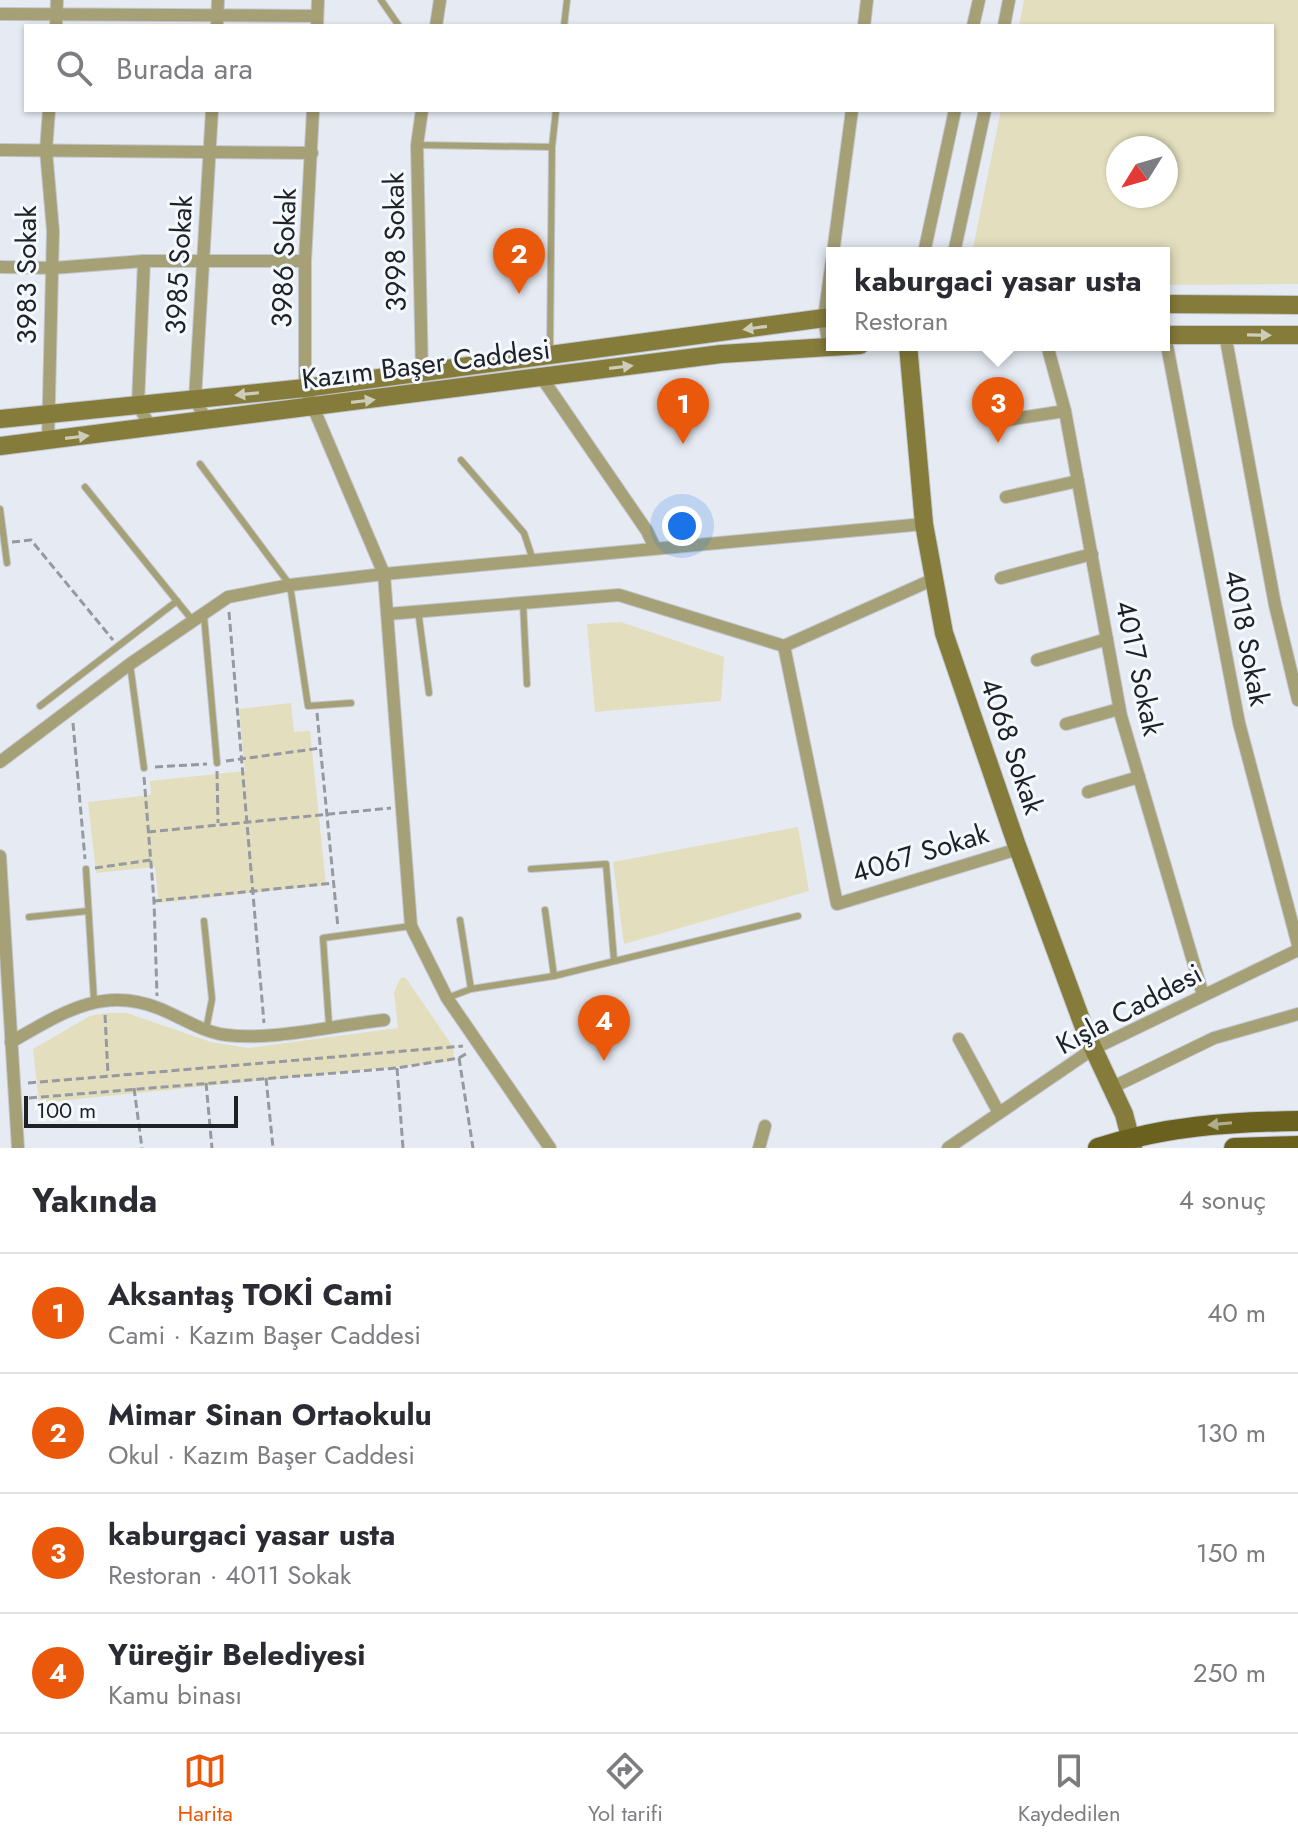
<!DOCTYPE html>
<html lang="tr">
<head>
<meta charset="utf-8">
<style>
  :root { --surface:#fff; --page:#f2f2f3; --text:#2b2b33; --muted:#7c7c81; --line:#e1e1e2; --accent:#ea580c }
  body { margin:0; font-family:Jost,sans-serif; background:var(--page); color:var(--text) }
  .compass { position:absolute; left:1106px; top:136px; width:72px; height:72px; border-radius:50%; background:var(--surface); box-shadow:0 2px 6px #0004; rotate:233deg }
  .scale { position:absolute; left:24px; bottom:20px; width:214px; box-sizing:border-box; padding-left:8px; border:4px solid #1f2124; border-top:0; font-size:22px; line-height:28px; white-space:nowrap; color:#1f2124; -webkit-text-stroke:6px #f4f9ff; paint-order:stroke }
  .you { position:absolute; left:682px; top:526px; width:28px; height:28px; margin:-20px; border:6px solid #fff; border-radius:50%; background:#1a73e8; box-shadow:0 0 0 12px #1a73e833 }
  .badge { display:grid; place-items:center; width:52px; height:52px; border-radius:50%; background:var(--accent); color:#fff; font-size:26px; font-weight:700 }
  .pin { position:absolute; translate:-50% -66px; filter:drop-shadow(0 2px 4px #0008) }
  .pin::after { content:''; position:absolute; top:42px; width:28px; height:24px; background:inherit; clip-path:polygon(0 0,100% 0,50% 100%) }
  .popup { position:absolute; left:826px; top:247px; width:344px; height:104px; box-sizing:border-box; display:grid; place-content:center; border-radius:0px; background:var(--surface); filter:drop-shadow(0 2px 6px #0005); font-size:26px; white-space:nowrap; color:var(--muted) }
  .popup b { font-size:30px; color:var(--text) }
  .popup::after { content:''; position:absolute; left:50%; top:100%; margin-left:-16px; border:16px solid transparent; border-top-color:var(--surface) }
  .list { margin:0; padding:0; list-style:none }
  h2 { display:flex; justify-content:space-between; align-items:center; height:104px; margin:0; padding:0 32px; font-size:34px }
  h2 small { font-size:26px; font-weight:400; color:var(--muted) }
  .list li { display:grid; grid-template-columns:52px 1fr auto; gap:24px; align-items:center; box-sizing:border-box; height:120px; padding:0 32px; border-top:2px solid var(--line) }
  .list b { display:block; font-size:30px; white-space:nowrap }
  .list p { margin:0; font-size:26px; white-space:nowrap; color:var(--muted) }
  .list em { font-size:26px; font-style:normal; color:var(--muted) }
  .icon { flex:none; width:44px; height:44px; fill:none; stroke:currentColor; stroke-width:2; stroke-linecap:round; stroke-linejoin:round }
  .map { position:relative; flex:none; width:1298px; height:1148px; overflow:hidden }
  .search { position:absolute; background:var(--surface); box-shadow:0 2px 6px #0004; left:24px; right:24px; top:24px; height:88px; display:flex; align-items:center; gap:20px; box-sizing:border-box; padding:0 28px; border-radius:0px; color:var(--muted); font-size:30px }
  .sheet { height:584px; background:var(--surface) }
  nav { display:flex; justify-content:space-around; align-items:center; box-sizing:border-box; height:112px; border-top:2px solid var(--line); background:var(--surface); font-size:22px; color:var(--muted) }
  nav a { display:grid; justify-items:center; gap:4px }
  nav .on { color:var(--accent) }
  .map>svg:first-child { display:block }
  .green { fill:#e3debd; fill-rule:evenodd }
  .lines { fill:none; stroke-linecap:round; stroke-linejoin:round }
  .service-casing { stroke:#c2c7ce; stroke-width:8 }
  .minor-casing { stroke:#c2c7ce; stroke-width:14 }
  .secondary-casing { stroke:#c2c7ce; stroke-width:20 }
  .primary-casing { stroke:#c2c7ce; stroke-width:22 }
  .path { stroke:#96999f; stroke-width:3; stroke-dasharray:8 4; stroke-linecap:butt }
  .service { stroke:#a6a077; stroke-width:6 }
  .minor { stroke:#a6a077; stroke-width:12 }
  .secondary { stroke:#857b3b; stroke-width:18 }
  .primary { stroke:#6b611f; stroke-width:20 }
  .oneway { fill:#cdcdba }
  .oneway2 { fill:#b0ad8f }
  .labels { text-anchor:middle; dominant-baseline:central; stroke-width:6; stroke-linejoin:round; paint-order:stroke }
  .street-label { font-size:28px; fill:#1f2124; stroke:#f4f9ff }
</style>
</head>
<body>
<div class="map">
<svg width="1298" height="1148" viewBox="0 0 1298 1148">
  <rect width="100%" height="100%" fill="#e6ebf3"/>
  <g class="green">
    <path d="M1024 0H1298V284L1164 285V253H972L1001 110H1272V26H1019ZM1166 148V196H1118V148Z"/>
    <path d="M621 622 724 657 721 701 595 712 587 624Z"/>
    <path d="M291 703 294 732 310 731 326 885 159 903 155 867 96 873 88 802 151 795 150 781 245 771 239 709Z"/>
    <path d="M798 827 809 891 624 944 613 862Z"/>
    <path d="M401 977 406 978 453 1047 454 1061 39 1103 33 1049 90 1016 106 1013H127L211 1042 248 1048 398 1028 394 992Z"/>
  </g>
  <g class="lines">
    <defs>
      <g id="service">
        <path d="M381 0 399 26"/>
        <path d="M564 26 567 0"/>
        <path d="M417 145 552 147"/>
        <path d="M550 352 552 147 556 110"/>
        <path d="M461 460 524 533 533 560"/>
        <path d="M200 464 290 585 308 706 351 703"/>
        <path d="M85 487 193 621"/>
        <path d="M0 509 7 563"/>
        <path d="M523 602 527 684"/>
        <path d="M418 610 429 693"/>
        <path d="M204 616 217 763"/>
        <path d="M130 664 144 768"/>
        <path d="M40 706 177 601"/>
        <path d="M86 869 94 1001"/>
        <path d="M531 869 606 864 614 960"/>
        <path d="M545 910 554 976"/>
        <path d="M29 917 88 911"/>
        <path d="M460 920 471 989"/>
        <path d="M204 921 212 999 206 1030"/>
        <path d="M447 998 471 989 554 976 798 916"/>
        <path d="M329 1025 323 938 411 926"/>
      </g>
      <g id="minor">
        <path d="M0 14 317 16"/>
        <path d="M56 26 57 0"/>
        <path d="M217 26 218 0"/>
        <path d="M317 26 318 0"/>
        <path d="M436 26 440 0"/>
        <path d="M864 26 867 0"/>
        <path d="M973 26 979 0"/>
        <path d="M1004 26 1009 0"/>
        <path d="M313 110 305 261V388L384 574 411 926 447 998 550 1148"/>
        <path d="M0 150 312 153"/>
        <path d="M833 253 852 110"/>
        <path d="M924 253 955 110"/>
        <path d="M954 253 985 110"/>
        <path d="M144 261 138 404 150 427"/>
        <path d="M0 267 53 268 144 261H305"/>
        <path d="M1225 334 1275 605 1298 700"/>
        <path d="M1165 335 1239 723 1298 945"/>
        <path d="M1047 345 1065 411 1121 716 1203 995"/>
        <path d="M829 347 824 318 832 260"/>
        <path d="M422 373 417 145 422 110"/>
        <path d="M542 378 647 531 655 548"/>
        <path d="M206 420 195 399 212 110"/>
        <path d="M1006 420 1065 411"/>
        <path d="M48 440 53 231 46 150 49 110"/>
        <path d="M1006 497 1078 481"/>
        <path d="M1001 578 1092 554"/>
        <path d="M388 614 619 595 784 646 934 579"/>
        <path d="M784 646 837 904 1018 849"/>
        <path d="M1037 660 1107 639"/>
        <path d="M1066 724 1119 709"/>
        <path d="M0 762 130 664 228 597 290 585 384 574 924 524"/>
        <path d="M1088 792 1139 777"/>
        <path d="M0 856 18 1148"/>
        <path d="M959 1039 999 1113"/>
        <path d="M11 1042C59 1015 101 985 158 1008 181 1017 202 1032 226 1035 274 1041 335 1025 384 1020"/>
        <path d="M1111 1088 1214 1038 1298 1014"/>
        <path d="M759 1148 765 1126"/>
        <path d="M948 1148 1093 1049 1298 950"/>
      </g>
      <g id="secondary">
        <path d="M1164 304 1298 305"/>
        <path d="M1164 335H1298"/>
        <path d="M908 345 924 524 944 633 1016 843 1086 1033 1124 1114 1133 1148"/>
        <path d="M0 419 305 388 832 317"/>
        <path d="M0 446 721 354 860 345"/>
      </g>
      <g id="primary">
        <path d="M1098 1148C1164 1126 1229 1122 1298 1121"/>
        <path d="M1234 1148 1298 1146"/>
      </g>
    </defs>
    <use href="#service" class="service-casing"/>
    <use href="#minor" class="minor-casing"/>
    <use href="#secondary" class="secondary-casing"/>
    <use href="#primary" class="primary-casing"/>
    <g class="path">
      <path d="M12 542 31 540 113 640"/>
      <path d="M229 612 264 1023"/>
      <path d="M317 713 338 928"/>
      <path d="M73 723 85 859"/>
      <path d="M226 761 321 748"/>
      <path d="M155 767 207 764"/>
      <path d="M217 771 218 823"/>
      <path d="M144 777 154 901 157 996"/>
      <path d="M148 832 391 808"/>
      <path d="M95 868 151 860"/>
      <path d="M154 901 334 883"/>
      <path d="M105 1015 108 1075"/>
      <path d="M459 1058 473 1148"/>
      <path d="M397 1068 403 1148"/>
      <path d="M266 1078 273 1148"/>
      <path d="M28 1083 463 1046"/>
      <path d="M206 1083 212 1148"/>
      <path d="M134 1088 142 1148"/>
      <path d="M29 1098 397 1068 459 1058 469 1052"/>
    </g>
    <use href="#service" class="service"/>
    <use href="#minor" class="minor"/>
    <use href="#secondary" class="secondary"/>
    <use href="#primary" class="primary"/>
  </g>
  <defs><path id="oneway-solid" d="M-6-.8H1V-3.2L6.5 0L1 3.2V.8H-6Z" transform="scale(2)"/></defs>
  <g class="oneway">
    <use href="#oneway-solid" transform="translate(755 328) rotate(172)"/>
    <use href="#oneway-solid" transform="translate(1259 335) rotate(1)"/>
    <use href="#oneway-solid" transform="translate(621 367) rotate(-7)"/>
    <use href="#oneway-solid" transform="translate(247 394) rotate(174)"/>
    <use href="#oneway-solid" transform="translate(363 401) rotate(-7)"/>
    <use href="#oneway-solid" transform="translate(77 437) rotate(-7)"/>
  </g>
  <use class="oneway2" href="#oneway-solid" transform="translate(1220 1124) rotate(174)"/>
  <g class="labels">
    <g class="street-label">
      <text transform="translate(395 242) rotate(-91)">3998 Sokak</text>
      <text transform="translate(284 258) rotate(-88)">3986 Sokak</text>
      <text transform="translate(179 265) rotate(-87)">3985 Sokak</text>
      <text transform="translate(26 275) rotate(-90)">3983 Sokak</text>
      <text transform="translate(426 364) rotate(-7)">Kazım Başer Caddesi</text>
      <text transform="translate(1247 638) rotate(79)">4018 Sokak</text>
      <text transform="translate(1139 668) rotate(78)">4017 Sokak</text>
      <text transform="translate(1012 746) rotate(71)">4068 Sokak</text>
      <text transform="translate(920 853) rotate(-17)">4067 Sokak</text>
      <text transform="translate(1129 1009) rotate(-28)">Kışla Caddesi</text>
    </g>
  </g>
</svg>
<svg class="compass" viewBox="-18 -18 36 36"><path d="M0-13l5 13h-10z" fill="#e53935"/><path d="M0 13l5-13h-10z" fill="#7c7c81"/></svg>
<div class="scale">100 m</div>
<div class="you"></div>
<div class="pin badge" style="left:683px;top:444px">1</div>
<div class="pin badge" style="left:519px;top:294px">2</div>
<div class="pin badge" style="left:998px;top:443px">3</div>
<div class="popup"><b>kaburgaci yasar usta</b>Restoran</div>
<div class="pin badge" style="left:604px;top:1061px">4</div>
<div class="search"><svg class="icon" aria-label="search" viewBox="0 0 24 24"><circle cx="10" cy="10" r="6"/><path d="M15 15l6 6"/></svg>Burada ara</div>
</div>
<section class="sheet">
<h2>Yakında<small>4 sonuç</small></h2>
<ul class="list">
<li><span class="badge">1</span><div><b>Aksantaş TOKİ Cami</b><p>Cami · Kazım Başer Caddesi</p></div><em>40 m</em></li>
<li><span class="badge">2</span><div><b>Mimar Sinan Ortaokulu</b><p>Okul · Kazım Başer Caddesi</p></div><em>130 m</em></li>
<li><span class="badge">3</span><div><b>kaburgaci yasar usta</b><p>Restoran · 4011 Sokak</p></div><em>150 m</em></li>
<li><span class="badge">4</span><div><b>Yüreğir Belediyesi</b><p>Kamu binası</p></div><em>250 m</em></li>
</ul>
</section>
<nav>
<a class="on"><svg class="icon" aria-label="map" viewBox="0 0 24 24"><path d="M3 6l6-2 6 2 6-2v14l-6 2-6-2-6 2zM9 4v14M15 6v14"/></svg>Harita</a>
<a><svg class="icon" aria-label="directions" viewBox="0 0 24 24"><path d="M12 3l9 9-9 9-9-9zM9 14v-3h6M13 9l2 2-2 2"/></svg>Yol tarifi</a>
<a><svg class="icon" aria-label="saved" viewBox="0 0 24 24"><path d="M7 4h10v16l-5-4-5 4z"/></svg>Kaydedilen</a>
</nav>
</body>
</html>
